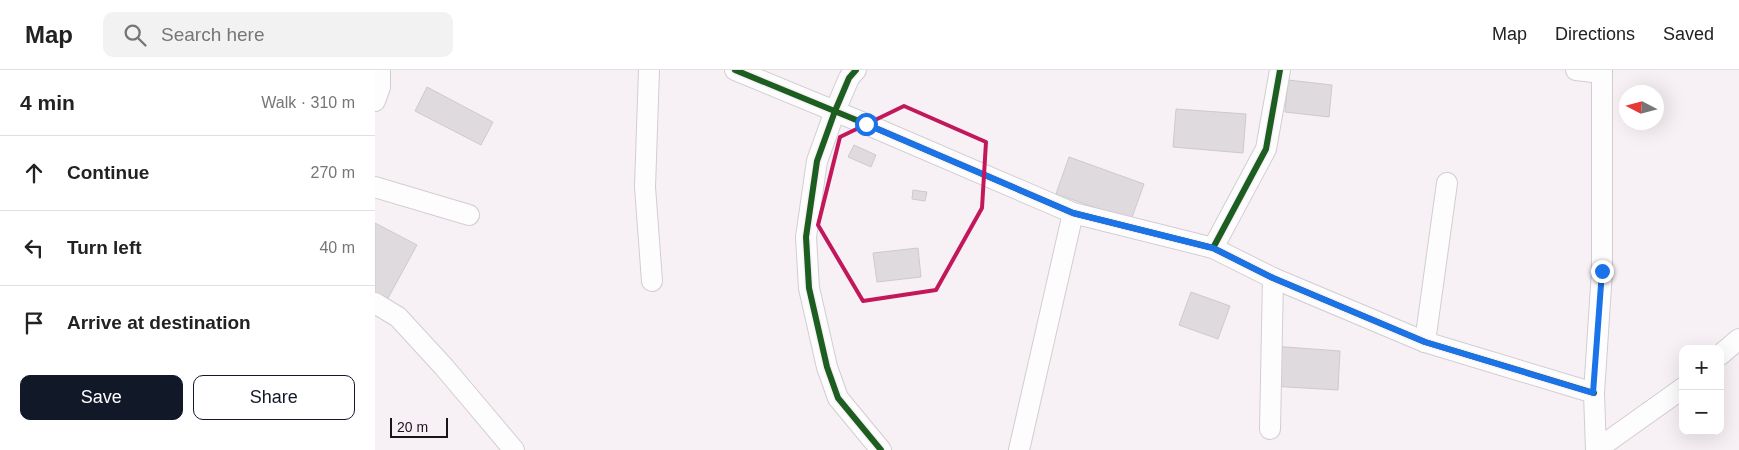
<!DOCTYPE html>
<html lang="en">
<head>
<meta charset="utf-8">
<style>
  :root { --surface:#fff; --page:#f2f2f2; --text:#222; --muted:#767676; --line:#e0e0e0; --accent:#111827 }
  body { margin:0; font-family:Helvetica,sans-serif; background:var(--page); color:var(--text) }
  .controls { position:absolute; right:15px; bottom:15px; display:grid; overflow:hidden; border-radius:10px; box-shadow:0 5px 20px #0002 }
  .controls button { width:45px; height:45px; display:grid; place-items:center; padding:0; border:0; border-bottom:1px solid var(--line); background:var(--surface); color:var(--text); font:25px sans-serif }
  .compass { position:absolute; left:1244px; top:15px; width:45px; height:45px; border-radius:50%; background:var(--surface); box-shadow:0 5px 20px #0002; rotate:276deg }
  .scale { position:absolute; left:15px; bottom:12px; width:58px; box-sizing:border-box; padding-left:5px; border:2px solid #191518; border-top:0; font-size:14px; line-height:18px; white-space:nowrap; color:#191518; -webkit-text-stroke:4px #f9eff7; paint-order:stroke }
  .stop { position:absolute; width:15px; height:15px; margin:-11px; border:4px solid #1a73e8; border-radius:50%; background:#fff }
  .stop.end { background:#1a73e8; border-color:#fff; box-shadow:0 1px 5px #0008 }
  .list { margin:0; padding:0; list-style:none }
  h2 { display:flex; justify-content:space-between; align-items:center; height:65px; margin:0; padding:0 20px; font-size:21px }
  h2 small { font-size:16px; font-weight:400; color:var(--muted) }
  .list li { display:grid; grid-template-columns:32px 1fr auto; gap:15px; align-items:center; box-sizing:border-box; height:75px; padding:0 20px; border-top:1px solid var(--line) }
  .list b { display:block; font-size:19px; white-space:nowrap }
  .list em { font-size:16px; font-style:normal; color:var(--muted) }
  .actions { display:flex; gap:10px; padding:15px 20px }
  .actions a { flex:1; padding:11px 0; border:1px solid var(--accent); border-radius:10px; text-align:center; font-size:18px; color:var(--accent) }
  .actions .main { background:var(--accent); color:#fff }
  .icon { flex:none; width:28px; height:28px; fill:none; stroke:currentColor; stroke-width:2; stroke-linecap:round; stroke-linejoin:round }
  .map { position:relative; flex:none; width:1364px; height:380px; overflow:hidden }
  header { display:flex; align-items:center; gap:30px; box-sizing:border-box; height:70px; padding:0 25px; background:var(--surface); border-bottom:1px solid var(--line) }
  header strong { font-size:24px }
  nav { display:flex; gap:28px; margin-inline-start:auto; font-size:18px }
  .search { width:350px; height:45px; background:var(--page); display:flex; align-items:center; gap:12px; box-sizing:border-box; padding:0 18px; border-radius:10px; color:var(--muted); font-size:19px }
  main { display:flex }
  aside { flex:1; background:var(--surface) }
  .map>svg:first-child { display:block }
  .building { fill:#dedade; stroke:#cec9cd }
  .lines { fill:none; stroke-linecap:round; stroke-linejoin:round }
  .minor-casing { stroke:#d2cdd1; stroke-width:22 }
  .minor { stroke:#fefdfe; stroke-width:20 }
  .cycleway-casing { stroke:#f9eff7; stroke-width:9 }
  .cycleway { stroke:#1b5e20; stroke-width:6 }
  .route { stroke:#1a73e8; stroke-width:6 }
  .marked { fill:none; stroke:#c2185b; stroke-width:4; stroke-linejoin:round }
</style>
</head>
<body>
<header>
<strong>Map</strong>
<div class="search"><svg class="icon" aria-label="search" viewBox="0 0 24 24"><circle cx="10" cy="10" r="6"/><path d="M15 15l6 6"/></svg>Search here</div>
<nav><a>Map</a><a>Directions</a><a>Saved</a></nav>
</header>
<main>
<aside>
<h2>4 min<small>Walk · 310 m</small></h2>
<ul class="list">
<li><svg class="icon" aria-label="ahead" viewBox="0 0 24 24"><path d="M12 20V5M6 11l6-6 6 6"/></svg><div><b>Continue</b></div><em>270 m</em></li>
<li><svg class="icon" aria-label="left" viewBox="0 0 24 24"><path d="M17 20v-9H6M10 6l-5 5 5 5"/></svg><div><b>Turn left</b></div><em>40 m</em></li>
<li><svg class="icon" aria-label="arrive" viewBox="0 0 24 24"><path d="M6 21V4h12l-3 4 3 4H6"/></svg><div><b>Arrive at destination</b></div></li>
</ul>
<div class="actions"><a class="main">Save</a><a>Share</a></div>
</aside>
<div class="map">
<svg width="1364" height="380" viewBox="0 0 1364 380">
  <rect width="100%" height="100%" fill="#f7f1f6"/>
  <g class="building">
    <path d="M913 10 957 15 954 47 910 42Z"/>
    <path d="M52 17 118 52 106 75 40 41Z"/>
    <path d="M801 39 871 44 868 83 798 77Z"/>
    <path d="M479 75 501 85 496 97 473 87Z"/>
    <path d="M694 87 769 114 756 150 681 124Z"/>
    <path d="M538 120 552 122 550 131 537 129Z"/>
    <path d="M0 153 42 175 12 230 0 224Z"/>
    <path d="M543 178 546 207 502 212 498 183Z"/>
    <path d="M816 222 855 236 843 269 804 255Z"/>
    <path d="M897 276 965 281 963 320 895 316Z"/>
  </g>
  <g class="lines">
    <defs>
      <g id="minor">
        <path d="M274 0 270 117 277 211"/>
        <path d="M360 0 491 54 698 143 838 178 891 79 905 0"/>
        <path d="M481 0 474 8 460 41 442 91 431 167 434 218 452 297 463 328 506 380"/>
        <path d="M1201 0 1227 3"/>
        <path d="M0 31 5 17V0"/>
        <path d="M0 117 94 145"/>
        <path d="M838 178 898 208 1050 272 1219 323"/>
        <path d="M0 233 23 247 69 297 139 380"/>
        <path d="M1050 272 1072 113"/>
        <path d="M1345 285 1364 269"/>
        <path d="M895 359 898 208"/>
        <path d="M644 380 698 143"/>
        <path d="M1221 380 1219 323 1227 201V0"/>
        <path d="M1221 380 1308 318"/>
      </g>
    </defs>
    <use href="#minor" class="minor-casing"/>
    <use href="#minor" class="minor"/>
    <defs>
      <g id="cycleway">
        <path d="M360 0 491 54 698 143 838 178 891 79 905 0"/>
        <path d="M481 0 474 8 460 41 442 91 431 167 434 218 452 297 463 328 506 380"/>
        <path d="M838 178 898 208 1050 272 1219 323"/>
      </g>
    </defs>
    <use href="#cycleway" class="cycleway-casing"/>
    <use href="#cycleway" class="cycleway"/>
  </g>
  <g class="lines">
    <path class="route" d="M491 54 698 143 838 178 898 208 1050 272 1218 323 1227 201"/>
  </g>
  <path class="marked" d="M529 36 611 72 607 138 561 220 488 231 443 155 465 67Z"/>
</svg>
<div class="controls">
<button>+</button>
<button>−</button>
</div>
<svg class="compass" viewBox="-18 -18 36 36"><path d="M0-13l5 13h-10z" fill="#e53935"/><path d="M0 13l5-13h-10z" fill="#767676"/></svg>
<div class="scale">20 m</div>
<div class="stop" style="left:491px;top:54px"></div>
<div class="stop end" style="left:1227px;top:201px"></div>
</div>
</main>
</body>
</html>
